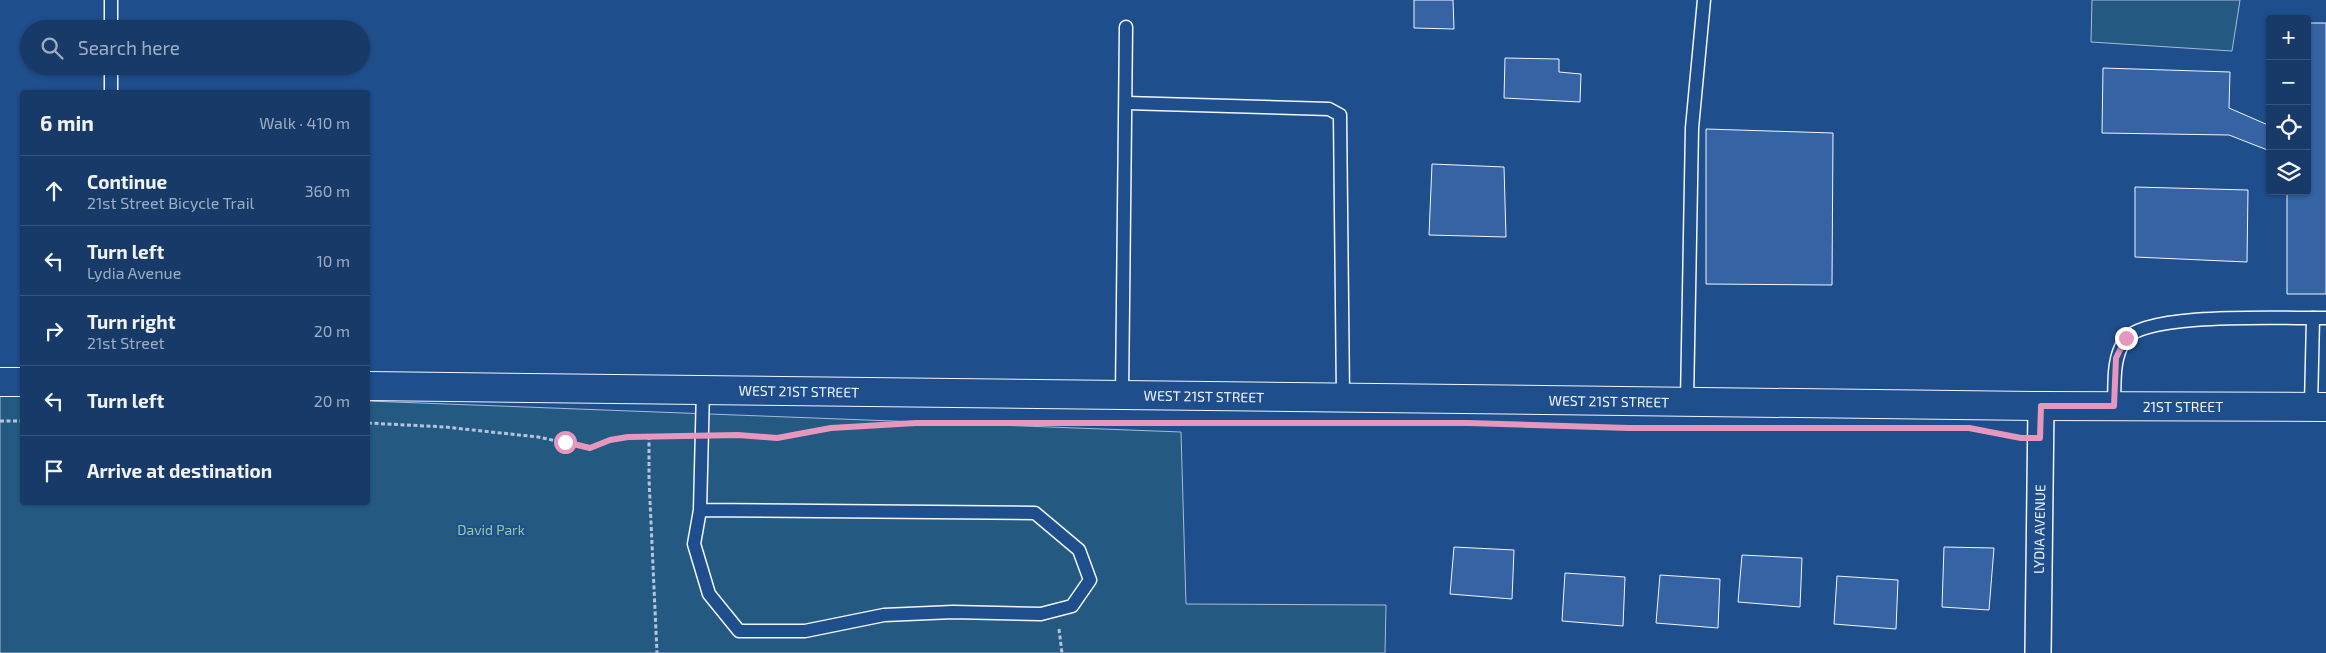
<!DOCTYPE html>
<html lang="en">
<head>
<meta charset="utf-8">
<style>
  :root { --surface:#173a69; --page:#244571; --text:#f1f3f6; --muted:#9eadc0; --line:#36547d }
  body { margin:0; font-family:"Exo 2",sans-serif; background:var(--page); color:var(--text) }
  .controls { position:absolute; right:15px; top:15px; display:grid; overflow:hidden; border-radius:5px; box-shadow:0 1px 4px #0004 }
  .controls button { width:45px; height:45px; display:grid; place-items:center; padding:0; border:0; border-bottom:1px solid var(--line); background:var(--surface); color:var(--text); font:25px sans-serif }
  .stop { position:absolute; width:15px; height:15px; margin:-11px; border:4px solid #e797bd; border-radius:50%; background:#fff }
  .stop.end { background:#e797bd; border-color:#fff; box-shadow:0 1px 5px #0008 }
  .list { margin:0; padding:0; list-style:none }
  h2 { display:flex; justify-content:space-between; align-items:center; height:65px; margin:0; padding:0 20px; font-size:21px }
  h2 small { font-size:16px; font-weight:400; color:var(--muted) }
  .list li { display:grid; grid-template-columns:32px 1fr auto; gap:15px; align-items:center; box-sizing:border-box; height:70px; padding:0 20px; border-top:1px solid var(--line) }
  .list b { display:block; font-size:19px; white-space:nowrap }
  .list p { margin:0; font-size:16px; white-space:nowrap; color:var(--muted) }
  .list em { font-size:16px; font-style:normal; color:var(--muted) }
  .icon { flex:none; width:28px; height:28px; fill:none; stroke:currentColor; stroke-width:2; stroke-linecap:round; stroke-linejoin:round }
  .map { position:relative; flex:none; width:2326px; height:653px; overflow:hidden }
  .search { position:absolute; background:var(--surface); box-shadow:0 1px 4px #0004; left:20px; top:20px; width:350px; height:55px; display:flex; align-items:center; gap:12px; box-sizing:border-box; padding:0 18px; border-radius:28px; color:var(--muted); font-size:19px }
  .panel { position:absolute; background:var(--surface); box-shadow:0 1px 4px #0004; left:20px; top:90px; width:350px; height:415px; border-radius:5px }
  .map>svg:first-child { display:block }
  .green { fill:#245a82; stroke:#a8bbd7 }
  .building { fill:#3563a3; stroke:#f2f6ff }
  .lines { fill:none; stroke-linecap:round; stroke-linejoin:round }
  .service-casing { stroke:#f2f6ff; stroke-width:15 }
  .minor-casing { stroke:#f2f6ff; stroke-width:28 }
  .tertiary-casing { stroke:#f2f6ff; stroke-width:30 }
  .path { stroke:#b3c4dc; stroke-width:3; stroke-dasharray:4 2.5; stroke-linecap:butt }
  .service { stroke:#1f4e8c; stroke-width:12 }
  .minor { stroke:#1f4e8c; stroke-width:25 }
  .tertiary { stroke:#1f4e8c; stroke-width:28 }
  .route { stroke:#e797bd; stroke-width:6 }
  .labels { text-anchor:middle; dominant-baseline:central; stroke-width:4; stroke-linejoin:round; paint-order:stroke }
  .street-label { font-size:14px; fill:#f2f6ff; stroke:#1f4e8c }
  .park-label { font-size:14px; fill:#97c8a6; stroke:#1f4e8c }
</style>
</head>
<body>
<div class="map">
<svg width="2326" height="653" viewBox="0 0 2326 653">
  <rect width="100%" height="100%" fill="#1f4e8c"/>
  <g class="green">
    <path d="M2092 0H2240L2232 51 2091 42Z"/>
    <path d="M0 387 22 388V502H368V401L1181 432 1186 604 1386 605 1385 653H0Z"/>
  </g>
  <g class="building">
    <path d="M1414 0H1453L1454 29 1414 28Z"/>
    <path d="M2307 23H2326V294H2287V191H2307Z"/>
    <path d="M1505 58 1559 59V72L1581 74 1580 102 1504 98Z"/>
    <path d="M2103 68 2230 72 2229 108 2268 125 2270 108V151L2229 135 2102 133Z"/>
    <path d="M1706 129 1833 133 1832 285 1706 284Z"/>
    <path d="M1432 164 1504 167 1506 237 1429 235Z"/>
    <path d="M2135 187 2248 190 2247 262 2135 257Z"/>
    <path d="M1454 547 1514 550 1512 599 1450 594Z"/>
    <path d="M1944 547 1994 548 1989 610 1942 607Z"/>
    <path d="M1742 555 1802 558 1800 607 1738 602Z"/>
    <path d="M1565 573 1625 577 1623 626 1562 621Z"/>
    <path d="M1660 575 1720 579 1718 628 1656 623Z"/>
    <path d="M1837 576 1898 580 1896 629 1834 624Z"/>
  </g>
  <g class="lines">
    <defs>
      <g id="service">
        <path d="M111 29V0"/>
        <path d="M111 92V66"/>
        <path d="M1126 103 1329 109 1340 115 1343 397"/>
        <path d="M1122 395 1126 27"/>
        <path d="M1687 401 1692 128 1704 0"/>
        <path d="M2114 406C2115 384 2112 359 2125 340 2145 311 2289 319 2326 318"/>
        <path d="M2311 406 2313 318"/>
        <path d="M700 510 694 544 709 594 739 631H805L884 615 953 612 1041 614 1072 606 1090 580 1079 550 1035 513 700 510 703 390"/>
      </g>
      <path id="minor" d="M2038 653 2041 406"/>
      <g id="tertiary">
        <path d="M0 382H22"/>
        <path d="M368 386 2041 406 2326 407"/>
      </g>
    </defs>
    <use href="#service" class="service-casing"/>
    <use href="#minor" class="minor-casing"/>
    <use href="#tertiary" class="tertiary-casing"/>
    <g class="path">
      <path d="M0 421H22"/>
      <path d="M368 423 445 427 538 437 590 448 610 440 628 437 683 435"/>
      <path d="M722 435 777 438 804 432 853 426 952 423"/>
      <path d="M649 436V479L657 653"/>
      <path d="M1059 629 1062 653"/>
    </g>
    <use href="#service" class="service"/>
    <use href="#minor" class="minor"/>
    <use href="#tertiary" class="tertiary"/>
  </g>
  <g class="lines">
    <path class="route" d="M565 442 590 448 610 440 628 437 738 435 777 438 831 428 916 423H1468L1629 428H1969L2021 438H2040L2041 406H2114L2116 358 2126 338"/>
  </g>
  <g class="labels">
    <g class="street-label">
      <text transform="translate(799 391) rotate(1)">WEST 21ST STREET</text>
      <text transform="translate(1204 396) rotate(1)">WEST 21ST STREET</text>
      <text transform="translate(1609 401) rotate(1)">WEST 21ST STREET</text>
      <text x="2183" y="406">21ST STREET</text>
      <text transform="translate(2039 529) rotate(-89)">LYDIA AVENUE</text>
    </g>
    <g class="park-label">
      <text x="491" y="529">David Park</text>
    </g>
  </g>
</svg>
<div class="controls">
<button>+</button>
<button>−</button>
<button><svg class="icon" aria-label="locate" viewBox="0 0 24 24"><circle cx="12" cy="12" r="6"/><path d="M12 2v4M12 18v4M2 12h4M18 12h4"/></svg></button>
<button><svg class="icon" aria-label="layers" viewBox="0 0 24 24"><path d="M12 4l9 5-9 5-9-5zM3 14l9 5 9-5"/></svg></button>
</div>
<div class="stop" style="left:565px;top:442px"></div>
<div class="stop end" style="left:2126px;top:338px"></div>
<div class="search"><svg class="icon" aria-label="search" viewBox="0 0 24 24"><circle cx="10" cy="10" r="6"/><path d="M15 15l6 6"/></svg>Search here</div>
<section class="panel">
<h2>6 min<small>Walk · 410 m</small></h2>
<ul class="list">
<li><svg class="icon" aria-label="ahead" viewBox="0 0 24 24"><path d="M12 20V5M6 11l6-6 6 6"/></svg><div><b>Continue</b><p>21st Street Bicycle Trail</p></div><em>360 m</em></li>
<li><svg class="icon" aria-label="left" viewBox="0 0 24 24"><path d="M17 20v-9H6M10 6l-5 5 5 5"/></svg><div><b>Turn left</b><p>Lydia Avenue</p></div><em>10 m</em></li>
<li><svg class="icon" aria-label="right" viewBox="0 0 24 24"><path d="M7 20v-9h11M14 6l5 5-5 5"/></svg><div><b>Turn right</b><p>21st Street</p></div><em>20 m</em></li>
<li><svg class="icon" aria-label="left" viewBox="0 0 24 24"><path d="M17 20v-9H6M10 6l-5 5 5 5"/></svg><div><b>Turn left</b></div><em>20 m</em></li>
<li><svg class="icon" aria-label="arrive" viewBox="0 0 24 24"><path d="M6 21V4h12l-3 4 3 4H6"/></svg><div><b>Arrive at destination</b></div></li>
</ul>
</section>
</div>
</body>
</html>
